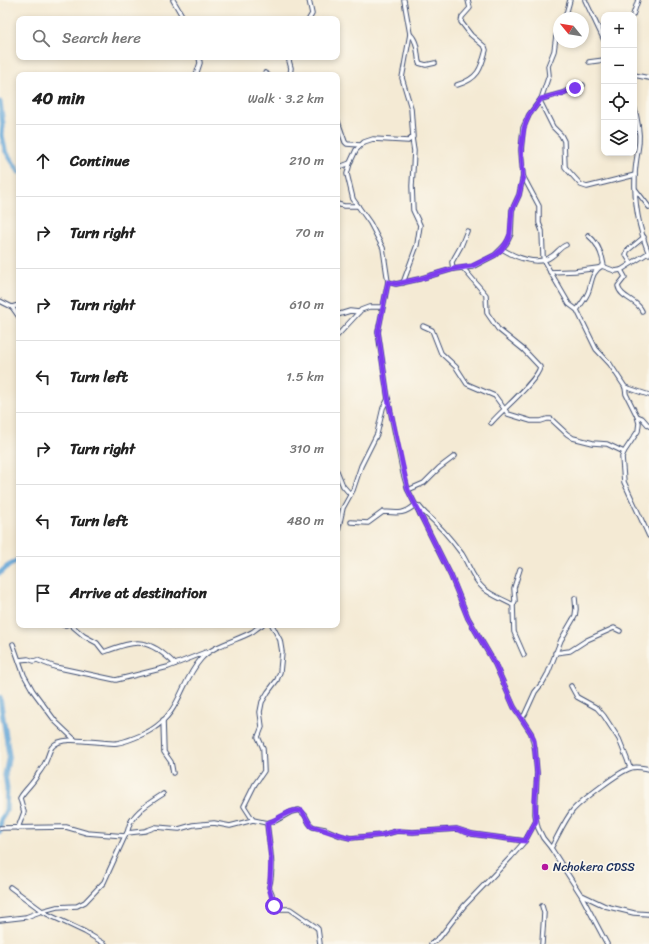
<!DOCTYPE html>
<html lang="en">
<head>
<meta charset="utf-8">
<style>
  :root { --surface:#fff; --page:#f6f6f6; --text:#222; --muted:#767676; --line:#e0e0e0 }
  body { margin:0; font-family:Sriracha,sans-serif; background:var(--page); color:var(--text) }
  .controls { position:absolute; right:12px; top:12px; display:grid; overflow:hidden; border-radius:8px; box-shadow:0 2px 6px #0003 }
  .controls button { width:36px; height:36px; display:grid; place-items:center; padding:0; border:0; border-bottom:1px solid var(--line); background:var(--surface); color:var(--text); font:20px sans-serif }
  .compass { position:absolute; left:553px; top:12px; width:36px; height:36px; border-radius:50%; background:var(--surface); box-shadow:0 2px 6px #0003; rotate:300deg }
  .stop { position:absolute; width:12px; height:12px; margin:-9px; border:3px solid #7c3aed; border-radius:50%; background:#fff }
  .stop.end { background:#7c3aed; border-color:#fff; box-shadow:0 1px 4px #0008 }
  .list { margin:0; padding:0; list-style:none }
  h2 { display:flex; justify-content:space-between; align-items:center; height:52px; margin:0; padding:0 16px; font-size:17px }
  h2 small { font-size:13px; font-weight:400; color:var(--muted) }
  .list li { display:grid; grid-template-columns:26px 1fr auto; gap:12px; align-items:center; box-sizing:border-box; height:72px; padding:0 16px; border-top:1px solid var(--line) }
  .list b { display:block; font-size:15px; white-space:nowrap }
  .list em { font-size:13px; font-style:normal; color:var(--muted) }
  .icon { flex:none; width:22px; height:22px; fill:none; stroke:currentColor; stroke-width:2; stroke-linecap:round; stroke-linejoin:round }
  .map { position:relative; flex:none; width:649px; height:944px; overflow:hidden }
  .search { position:absolute; background:var(--surface); box-shadow:0 2px 6px #0003; left:16px; top:16px; width:324px; height:44px; display:flex; align-items:center; gap:10px; box-sizing:border-box; padding:0 14px; border-radius:8px; color:var(--muted); font-size:15px }
  .panel { position:absolute; background:var(--surface); box-shadow:0 2px 6px #0003; left:16px; top:72px; width:324px; height:556px; border-radius:8px }
  .map>svg:first-child { display:block }
  .lines { fill:none; stroke-linecap:round; stroke-linejoin:round }
  .river { stroke:#62a4d6; stroke-width:5 }
  .minor-casing { stroke:#3c4b70; stroke-width:5.5 }
  .minor { stroke:#fff; stroke-width:3.5 }
  .route { stroke:#7c3aed; stroke-width:5 }
  .poi-dot { fill:#b5179e; stroke:#fbf7ec; stroke-width:1.5 }
  .labels { text-anchor:middle; dominant-baseline:central; stroke-width:3.5; stroke-linejoin:round; paint-order:stroke }
  .poi-label { font-size:12px; fill:#1b2f5e; stroke:#fbf7ec; text-anchor:start }
</style>
</head>
<body>
<div class="map">
<svg width="649" height="944" viewBox="0 0 649 944">
  <rect width="100%" height="100%" fill="#fbf7ec"/>
  <filter id="ink" filterUnits="userSpaceOnUse"><feTurbulence type="fractalNoise" baseFrequency=".025" numOctaves="2"/><feDisplacementMap in="SourceGraphic" scale="8" xChannelSelector="R" yChannelSelector="G"/><feConvolveMatrix kernelMatrix="1 2 1 2 8 2 1 2 1" color-interpolation-filters="sRGB"/></filter>
  <filter id="wash" filterUnits="userSpaceOnUse"><feTurbulence type="fractalNoise" baseFrequency=".012" numOctaves="4" result="noise"/><feDisplacementMap in="SourceGraphic" scale="16" xChannelSelector="R" yChannelSelector="G"/><feGaussianBlur stdDeviation="0.9" result="paint"/><feColorMatrix in="noise" values="0 0 0 0 0 0 0 0 0 0 0 0 0 0 0 0 0 1.4 0 .05"/><feComposite in="paint" operator="in"/></filter>
  <g filter="url(#wash)">
    <rect width="100%" height="100%" fill="#f4ead4"/>
    <g class="lines">
      <g class="river">
        <path d="M0 102 3 124 2 135 5 150 19 172"/>
        <path d="M0 573 8 566 19 559"/>
        <path d="M0 698 9 755 5 775 7 788 6 810 1 820 0 832"/>
      </g>
    </g>
  </g>
  <g filter="url(#ink)">
    <g class="lines">
      <defs>
        <g id="minor">
          <path d="M173 0 184 19"/>
          <path d="M404 0 410 34 402 78 411 108 413 137 408 141 373 139 364 142 356 150 350 163 347 174 353 199 370 223 383 248 388 282 378 332 388 399 403 473 408 490 451 576 468 618 495 664 514 707 531 733 535 749 537 773 535 814 538 828 543 838 551 848 581 895 607 944"/>
          <path d="M585 0 604 40"/>
          <path d="M633 15 638 0"/>
          <path d="M565 18 570 0"/>
          <path d="M309 19 312 14 309 0"/>
          <path d="M410 34C418 41 417 53 419 63L426 65 435 63"/>
          <path d="M288 57 291 68 290 75"/>
          <path d="M589 62 604 60"/>
          <path d="M265 73 268 75"/>
          <path d="M196 75 200 63 199 57"/>
          <path d="M634 75 649 78"/>
          <path d="M457 85C478 79 481 69 486 50L485 47 471 35 461 22 462 17 470 8 468 0"/>
          <path d="M541 99 563 93 571 88 583 85"/>
          <path d="M540 101 553 127 561 135 564 141 565 167 581 185 587 187 635 175"/>
          <path d="M634 106C637 117 640 130 639 142 638 153 635 165 635 176 634 203 639 229 649 254"/>
          <path d="M337 119 345 142 347 144 360 145"/>
          <path d="M337 168 350 163"/>
          <path d="M523 176 539 206V223L542 231 543 256 544 261 569 304 577 310"/>
          <path d="M636 190 649 207"/>
          <path d="M337 204 344 206H358"/>
          <path d="M588 235C598 243 602 253 604 266"/>
          <path d="M502 249C515 257 538 267 552 256 557 253 560 247 566 245"/>
          <path d="M648 253 621 270 615 271 602 266C592 271 592 281 589 290 587 297 581 304 577 310L596 349 610 364 625 387 626 394 637 416 639 423 638 431 624 452 622 457 624 482 649 536"/>
          <path d="M631 263 626 255 627 251 644 237"/>
          <path d="M463 268 486 295 487 313 498 329 524 350 540 367C538 380 501 411 491 423"/>
          <path d="M453 269 452 262 461 246 467 231"/>
          <path d="M621 270 625 277 618 286C620 298 638 300 642 311"/>
          <path d="M550 272 575 271 598 268"/>
          <path d="M388 282 396 284 419 279 453 269 472 267 495 255 506 244 511 234 512 210 519 195 523 176 521 151 523 128 529 115 541 99 549 75 548 66 554 51 556 36 559 30"/>
          <path d="M403 283 417 245 420 225 413 210 412 186 414 151 412 138"/>
          <path d="M0 301 12 307 19 305"/>
          <path d="M12 307 19 317"/>
          <path d="M337 315 350 311 359 312"/>
          <path d="M423 326 432 330 441 353 456 367 467 384 495 396 508 414 531 421H541L547 419H551L567 434 573 438 593 443 607 444 624 452"/>
          <path d="M337 336 361 310 369 307H382"/>
          <path d="M625 387 649 395"/>
          <path d="M637 416 642 418 649 426"/>
          <path d="M337 471 343 486 350 494"/>
          <path d="M408 490 424 483 439 468 455 456"/>
          <path d="M420 514 424 512C438 524 451 539 462 554 469 565 473 579 483 588 492 596 503 599 513 605L514 632 524 655"/>
          <path d="M351 522 368 523 383 512C397 513 404 515 415 505L419 506 424 512"/>
          <path d="M337 536 343 508 353 490 361 466 377 434 383 408 388 399"/>
          <path d="M513 605 515 601 514 588 520 569"/>
          <path d="M63 625H66"/>
          <path d="M71 625 84 636 97 643 104 652C138 639 148 638 175 664"/>
          <path d="M13 644 24 675 33 691 56 722 75 740"/>
          <path d="M555 653 570 651 587 640 614 628 620 631"/>
          <path d="M19 660 28 659 34 661 37 660 55 667 116 680 168 667 206 652"/>
          <path d="M571 686 577 697 597 708 604 716 619 739 627 759 630 768"/>
          <path d="M522 718 525 714 535 692 543 682 548 673 561 640 575 616 576 609 575 598"/>
          <path d="M163 720 164 752 171 762 173 773"/>
          <path d="M253 820 244 806 255 784 264 771 263 748 258 737 262 727 260 712 262 702 268 692 277 680 280 672 282 652 280 640 272 625"/>
          <path d="M267 823C269 843 275 868 269 887L272 894 273 904 278 909H290L316 927 318 929 320 944"/>
          <path d="M0 828 66 827 87 833 125 836"/>
          <path d="M18 828 24 812 20 798C25 789 33 784 38 774 41 770 44 766 46 761 48 757 49 751 52 747 62 733 101 745 117 743 125 742 143 735 151 730 181 712 180 683 201 659 213 645 236 641 252 632 255 630 258 627 262 625"/>
          <path d="M127 833C128 830 129 826 130 823 136 811 152 801 163 794"/>
          <path d="M551 848C558 836 564 821 573 810 581 801 620 771 631 768 637 766 643 768 649 769"/>
          <path d="M10 887 45 913 85 932 105 944"/>
          <path d="M582 895 605 906 634 913 649 914"/>
          <path d="M542 906 544 913 542 944"/>
          <path d="M0 920 26 917 42 911 57 907 77 906 85 902 104 882 125 836 127 833 145 831 156 827 179 829 193 825 214 823 230 826 253 820 267 823 275 821 291 812 299 810 305 815 309 823 313 827 325 829 341 836 351 838 382 835 397 831 413 832 457 829 472 834 525 841"/>
          <path d="M431 944 440 937 464 906 511 857 525 841 536 821"/>
        </g>
      </defs>
      <use href="#minor" class="minor-casing"/>
      <use href="#minor" class="minor"/>
    </g>
  </g>
  <g class="lines" filter="url(#ink)">
    <path class="route" d="M274 906 269 887 270 882 271 859 267 823C279 820 289 808 302 811L311 826 350 838 382 835 397 831 413 832 456 829 472 834 525 841 536 821 535 801 537 773 534 741 531 733 514 707 495 664 468 618 451 576 408 490 388 399 378 332 388 282 396 284 419 279 453 269 472 266 495 255 502 249 508 240 510 234 512 210 519 195 523 176 521 148 524 128 526 122 529 115 541 99 563 93 575 88"/>
  </g>
  <circle class="poi-dot" cx="545" cy="867" r="4"/>
  <g class="labels">
    <g class="poi-label">
      <text x="553" y="867">Nchokera CDSS</text>
    </g>
  </g>
</svg>
<div class="controls">
<button>+</button>
<button>−</button>
<button><svg class="icon" aria-label="locate" viewBox="0 0 24 24"><circle cx="12" cy="12" r="6"/><path d="M12 2v4M12 18v4M2 12h4M18 12h4"/></svg></button>
<button><svg class="icon" aria-label="layers" viewBox="0 0 24 24"><path d="M12 4l9 5-9 5-9-5zM3 14l9 5 9-5"/></svg></button>
</div>
<svg class="compass" viewBox="-18 -18 36 36"><path d="M0-13l5 13h-10z" fill="#e53935"/><path d="M0 13l5-13h-10z" fill="#767676"/></svg>
<div class="stop" style="left:274px;top:906px"></div>
<div class="stop end" style="left:575px;top:88px"></div>
<div class="search"><svg class="icon" aria-label="search" viewBox="0 0 24 24"><circle cx="10" cy="10" r="6"/><path d="M15 15l6 6"/></svg>Search here</div>
<section class="panel">
<h2>40 min<small>Walk · 3.2 km</small></h2>
<ul class="list">
<li><svg class="icon" aria-label="ahead" viewBox="0 0 24 24"><path d="M12 20V5M6 11l6-6 6 6"/></svg><div><b>Continue</b></div><em>210 m</em></li>
<li><svg class="icon" aria-label="right" viewBox="0 0 24 24"><path d="M7 20v-9h11M14 6l5 5-5 5"/></svg><div><b>Turn right</b></div><em>70 m</em></li>
<li><svg class="icon" aria-label="right" viewBox="0 0 24 24"><path d="M7 20v-9h11M14 6l5 5-5 5"/></svg><div><b>Turn right</b></div><em>610 m</em></li>
<li><svg class="icon" aria-label="left" viewBox="0 0 24 24"><path d="M17 20v-9H6M10 6l-5 5 5 5"/></svg><div><b>Turn left</b></div><em>1.5 km</em></li>
<li><svg class="icon" aria-label="right" viewBox="0 0 24 24"><path d="M7 20v-9h11M14 6l5 5-5 5"/></svg><div><b>Turn right</b></div><em>310 m</em></li>
<li><svg class="icon" aria-label="left" viewBox="0 0 24 24"><path d="M17 20v-9H6M10 6l-5 5 5 5"/></svg><div><b>Turn left</b></div><em>480 m</em></li>
<li><svg class="icon" aria-label="arrive" viewBox="0 0 24 24"><path d="M6 21V4h12l-3 4 3 4H6"/></svg><div><b>Arrive at destination</b></div></li>
</ul>
</section>
</div>
</body>
</html>
